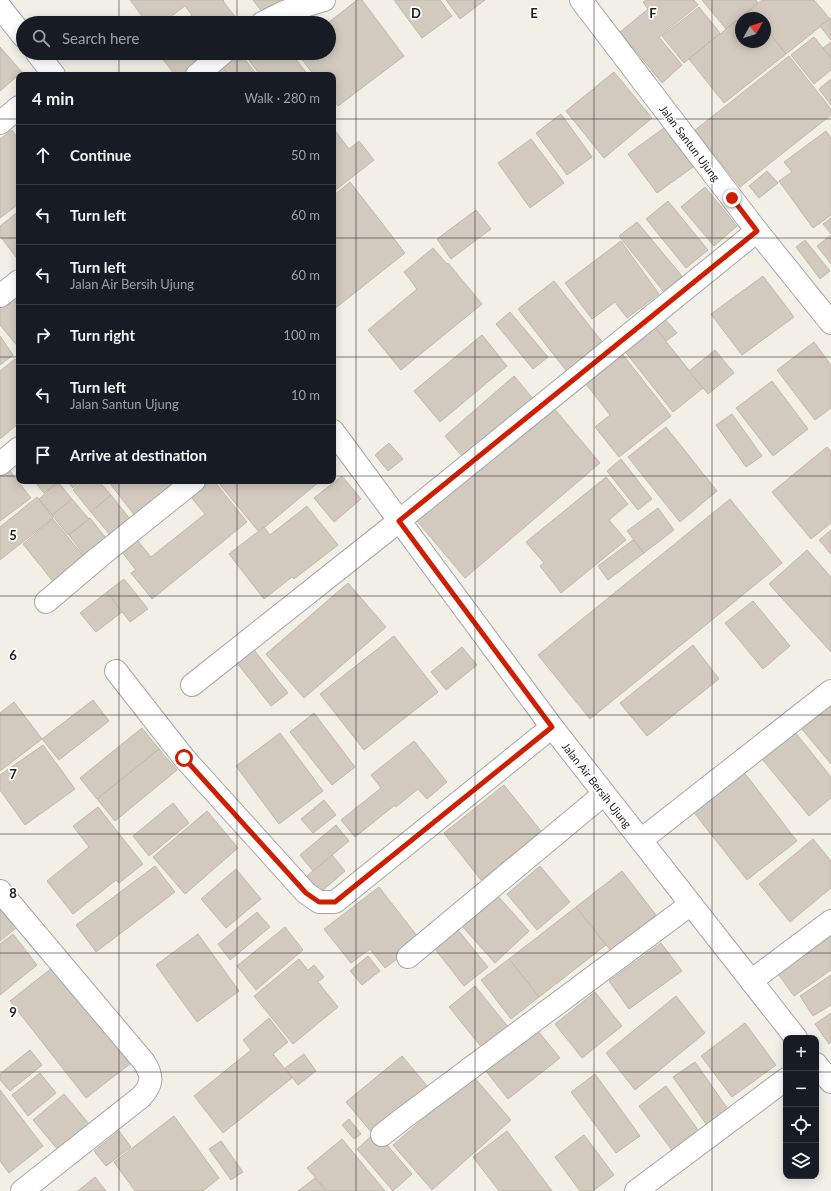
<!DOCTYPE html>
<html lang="en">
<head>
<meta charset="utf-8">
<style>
  :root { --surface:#171b24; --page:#242831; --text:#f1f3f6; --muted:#9ea1a6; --line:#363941 }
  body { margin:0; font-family:Lato,sans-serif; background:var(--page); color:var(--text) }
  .controls { position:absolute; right:12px; bottom:12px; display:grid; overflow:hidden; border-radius:8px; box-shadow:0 2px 10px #0003 }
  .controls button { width:36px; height:36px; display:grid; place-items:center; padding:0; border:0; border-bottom:1px solid var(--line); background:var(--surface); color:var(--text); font:20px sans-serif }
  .compass { position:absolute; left:735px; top:12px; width:36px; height:36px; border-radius:50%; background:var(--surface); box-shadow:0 2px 10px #0003; rotate:51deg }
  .stop { position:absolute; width:12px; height:12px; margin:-9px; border:3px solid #d01e00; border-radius:50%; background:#fff }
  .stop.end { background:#d01e00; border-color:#fff; box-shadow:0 1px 4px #0008 }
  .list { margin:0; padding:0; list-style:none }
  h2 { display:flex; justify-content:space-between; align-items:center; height:52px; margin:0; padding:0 16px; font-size:17px }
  h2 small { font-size:13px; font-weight:400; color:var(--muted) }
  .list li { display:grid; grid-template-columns:26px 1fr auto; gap:12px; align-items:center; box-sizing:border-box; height:60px; padding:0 16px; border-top:1px solid var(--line) }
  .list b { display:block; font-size:15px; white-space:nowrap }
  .list p { margin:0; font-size:13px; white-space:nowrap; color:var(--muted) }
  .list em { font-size:13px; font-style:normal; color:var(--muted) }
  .icon { flex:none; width:22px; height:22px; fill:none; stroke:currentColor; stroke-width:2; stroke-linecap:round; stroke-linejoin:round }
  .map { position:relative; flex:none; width:831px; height:1191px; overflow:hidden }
  .search { position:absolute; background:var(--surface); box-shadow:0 2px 10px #0003; left:16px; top:16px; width:320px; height:44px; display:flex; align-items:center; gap:10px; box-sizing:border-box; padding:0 14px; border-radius:22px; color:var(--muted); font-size:15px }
  .panel { position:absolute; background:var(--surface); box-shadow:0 2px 10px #0003; left:16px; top:72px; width:320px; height:412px; border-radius:8px }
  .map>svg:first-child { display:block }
  .building { fill:#d2cabe; stroke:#c4b8a7 }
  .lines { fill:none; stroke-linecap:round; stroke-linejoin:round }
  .minor-casing { stroke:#a7a7a7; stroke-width:24 }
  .minor { stroke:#fff; stroke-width:22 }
  .route { stroke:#d01e00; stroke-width:5 }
  .grid { fill:none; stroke:#202020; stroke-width:1; stroke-opacity:0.55 }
  .labels { text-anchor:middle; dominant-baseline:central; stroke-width:3.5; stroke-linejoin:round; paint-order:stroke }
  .street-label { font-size:11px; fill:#202020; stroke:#fff }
  .grid-label { font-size:13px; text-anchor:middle; font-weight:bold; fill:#202020; stroke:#fff; stroke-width:3.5; stroke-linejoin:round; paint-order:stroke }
</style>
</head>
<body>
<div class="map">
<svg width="831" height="1191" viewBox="0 0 831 1191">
  <rect width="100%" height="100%" fill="#f1efe6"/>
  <g class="building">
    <path d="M130 0H224L223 1 240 23H181L192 15 185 6 162 23H147Z"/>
    <path d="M253 0H288L266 17Z"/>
    <path d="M357 0H362L404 56 338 106 333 100V75H314L297 53H329V23H328Z"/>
    <path d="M394 0H440L452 16 422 38Z"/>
    <path d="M446 0H485L460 19Z"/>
    <path d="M646 0H694L698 5 659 37 682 65 662 83 620 32 648 9 643 2Z"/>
    <path d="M702 0H756L758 3 726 29Z"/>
    <path d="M762 0H814L830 19 786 54 765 27V18H758L751 9Z"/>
    <path d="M699 7 720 33 684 63 662 36Z"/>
    <path d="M751 9 758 18H741V42H765V27L786 54 724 103 689 59Z"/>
    <path d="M831 18V40L820 26Z"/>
    <path d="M814 37 831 58V70L814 84 791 55Z"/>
    <path d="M831 42V58L823 48Z"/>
    <path d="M0 47 22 72 0 91Z"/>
    <path d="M158 53H212L182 75H175Z"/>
    <path d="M239 53H240L257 75H229L222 66Z"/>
    <path d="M255 53H291L308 75H260L248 59Z"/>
    <path d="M789 56 831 109V115L740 187 695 130Z"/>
    <path d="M222 66 229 75H211Z"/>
    <path d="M614 72 652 118 604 158 566 111Z"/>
    <path d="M831 79V105L819 89Z"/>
    <path d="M561 114 592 157 567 175 536 133Z"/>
    <path d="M333 128 349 149 359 141 374 160 333 192Z"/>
    <path d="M664 128 693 167 657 193 628 154Z"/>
    <path d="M12 130 19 140V204L0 218V139Z"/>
    <path d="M826 131 831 138V215L813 228 779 181 792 172 784 162Z"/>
    <path d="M531 139 564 183 530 208 498 163Z"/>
    <path d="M767 171 778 183 759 198 749 186Z"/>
    <path d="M350 182 405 253 333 310V196Z"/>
    <path d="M705 187 737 226 714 246 681 207Z"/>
    <path d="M668 201 708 250 686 268 646 219Z"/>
    <path d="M476 210 491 229 451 259 437 239Z"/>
    <path d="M19 211V261L0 236V226Z"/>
    <path d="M831 218V234L823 224Z"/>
    <path d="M637 222 682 276 664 292 619 236Z"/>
    <path d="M831 235V264L817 246Z"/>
    <path d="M805 240 830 271 820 279 796 247Z"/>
    <path d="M621 241 659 294 627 318 615 302 592 319 565 283Z"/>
    <path d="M433 248 447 264 448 263 482 304 401 370 368 330 417 289 404 272Z"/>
    <path d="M763 276 794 317 742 355 711 314Z"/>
    <path d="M554 281 604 344 568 373 518 309Z"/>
    <path d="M19 290V348L0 325V306Z"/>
    <path d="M510 312 548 357 533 369 496 324Z"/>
    <path d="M663 317 677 333 666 341 653 325Z"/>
    <path d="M653 325 703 388 673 412 623 349Z"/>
    <path d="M482 335 507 366 440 422 414 391Z"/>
    <path d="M0 336 13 355 0 365Z"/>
    <path d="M814 342 831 365V408L815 420 777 370Z"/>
    <path d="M715 350 734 373 708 394 689 371Z"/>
    <path d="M620 351 671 416 619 457 595 427 610 415 583 380Z"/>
    <path d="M15 359 19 364V423L0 439V371Z"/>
    <path d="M514 376 535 401 466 461 445 436Z"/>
    <path d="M772 381 808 429 773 456 736 408Z"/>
    <path d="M552 406 600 463 465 578 417 521Z"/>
    <path d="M732 414 762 456 746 467 716 425Z"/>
    <path d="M666 427 717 491 680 522 628 457Z"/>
    <path d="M389 443 403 459 388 471 375 455Z"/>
    <path d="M827 447 831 451V523L811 539 772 492Z"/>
    <path d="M621 459 652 499 638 510 607 471Z"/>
    <path d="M6 466 31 498 0 521V471Z"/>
    <path d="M342 476 361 499 334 522 314 498Z"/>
    <path d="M606 477 628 504 609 520 626 540 561 593 540 566 544 563 526 542Z"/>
    <path d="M34 481H58V482L44 493Z"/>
    <path d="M67 481H81L73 488Z"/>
    <path d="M84 481H99L111 495 91 512 73 490Z"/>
    <path d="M108 481H182L136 517Z"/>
    <path d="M210 481H214L247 522 152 599 131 573 136 570 122 552 137 540 151 557 205 514 191 497Z"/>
    <path d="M217 481H320L259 532Z"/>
    <path d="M58 482 72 499 52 515 39 499Z"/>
    <path d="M111 495 130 519 110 535 91 512Z"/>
    <path d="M37 497 53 518 0 560V527Z"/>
    <path d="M72 499 89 519 68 535 52 515Z"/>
    <path d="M730 499 782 563 590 719 538 655Z"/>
    <path d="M307 506 338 545 294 579 292 577 264 599 229 554 264 527 270 535Z"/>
    <path d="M658 508 674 530 644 553 627 531Z"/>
    <path d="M90 518 109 542 87 559 69 535Z"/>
    <path d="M53 519 86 559 55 584 23 544Z"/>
    <path d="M831 530V554L819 540Z"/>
    <path d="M633 540 644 553 608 580 598 566Z"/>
    <path d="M807 550 831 577V652L769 584Z"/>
    <path d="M124 579 148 609 130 622 107 592Z"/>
    <path d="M348 583 386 627 304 698 266 654Z"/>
    <path d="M107 592 122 612 96 632 80 613Z"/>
    <path d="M753 601 790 646 763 669 725 623Z"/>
    <path d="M394 636 438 692 364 750 320 694Z"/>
    <path d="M693 645 719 679 647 736 620 703Z"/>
    <path d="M462 647 477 665 446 690 431 672Z"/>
    <path d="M254 650 288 693 271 706 237 663Z"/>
    <path d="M93 700 109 721 59 760 42 739Z"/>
    <path d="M14 702 42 739 0 771V713Z"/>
    <path d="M831 704V764L801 728Z"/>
    <path d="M314 713 355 767 332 785 290 732Z"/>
    <path d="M142 728 159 749 97 799 80 778Z"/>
    <path d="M795 732 831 777V798L809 816 762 759Z"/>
    <path d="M280 733 323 791 279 824 236 766Z"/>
    <path d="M414 741 447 782 427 799 418 789 396 807 395 805 355 837 341 820 381 788 371 775Z"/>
    <path d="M43 745 75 789 25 825 0 790V775Z"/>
    <path d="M159 749 177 770 115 821 97 799Z"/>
    <path d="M743 771 797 841 747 880 692 810Z"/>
    <path d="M504 785 541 831 481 880 444 833Z"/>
    <path d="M324 800 336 815 313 833 301 819Z"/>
    <path d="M173 803 189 823 149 856 133 836Z"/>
    <path d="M98 807 143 864 119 883 116 880 73 914 47 881 89 847 73 826Z"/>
    <path d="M207 811 238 848 185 894 153 857Z"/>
    <path d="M336 825 349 841 313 871 300 855Z"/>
    <path d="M813 839 831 861V888L790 922 759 884Z"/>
    <path d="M332 855 345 871 321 892 307 876Z"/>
    <path d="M155 866 175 892 96 952 76 925Z"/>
    <path d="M540 866 570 902 537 930 507 894Z"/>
    <path d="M236 869 261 899 226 928 201 899Z"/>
    <path d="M622 871 656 915 611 951 576 907Z"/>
    <path d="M379 887 421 941 385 968 370 949 351 963 324 929Z"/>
    <path d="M497 895 529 931 495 963 462 926Z"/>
    <path d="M0 907 16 928 0 941Z"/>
    <path d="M576 907 606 945 539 997 509 959Z"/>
    <path d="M257 912 270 927 230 960 218 944Z"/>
    <path d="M285 927 303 950 256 990 237 966Z"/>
    <path d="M458 930 488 967 464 986 435 949Z"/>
    <path d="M831 931V970L794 996 776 971Z"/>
    <path d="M13 934 37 965 0 995V944Z"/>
    <path d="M198 934 239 991 197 1022 156 965Z"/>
    <path d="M661 943 682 971 629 1009 609 981Z"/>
    <path d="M368 956 380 971 362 985 350 971Z"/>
    <path d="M299 959 308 970 314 965 324 977 318 982 338 1007 293 1044 254 996Z"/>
    <path d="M509 959 539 997 511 1019 481 980Z"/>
    <path d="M53 967 130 1064 86 1098 10 1001Z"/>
    <path d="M831 975V1005L813 1016 800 996Z"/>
    <path d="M475 986 509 1028 483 1049 449 1007Z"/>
    <path d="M595 992 622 1026 582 1058 555 1024Z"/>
    <path d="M676 996 705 1033 635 1090 606 1053Z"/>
    <path d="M831 1013V1042L829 1044 815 1024Z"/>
    <path d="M269 1018 288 1042 273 1054 292 1078 223 1133 194 1096 251 1050 243 1040Z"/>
    <path d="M745 1023 776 1065 732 1097 701 1056Z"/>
    <path d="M533 1025 560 1058 508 1099 482 1066Z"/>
    <path d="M30 1050 42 1065 10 1091 0 1080V1074Z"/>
    <path d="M304 1054 316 1071 298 1085 285 1068Z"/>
    <path d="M402 1056 429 1088 373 1134 346 1102Z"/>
    <path d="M695 1062 730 1112 709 1128 673 1077Z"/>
    <path d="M40 1073 56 1093 28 1116 12 1095Z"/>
    <path d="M595 1074 640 1136 616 1153 571 1092Z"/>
    <path d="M473 1076 511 1120 432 1190 393 1145Z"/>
    <path d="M666 1086 704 1138 677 1157 639 1106Z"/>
    <path d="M0 1090 43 1146 9 1173 0 1161Z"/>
    <path d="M64 1094 90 1125 59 1151 33 1120Z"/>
    <path d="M174 1116 219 1178 203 1191H135L114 1162Z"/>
    <path d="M349 1119 361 1134 354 1139 342 1125Z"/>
    <path d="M119 1131 131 1147 106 1166 94 1151Z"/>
    <path d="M507 1131 552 1191H499L473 1157Z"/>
    <path d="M376 1132 412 1174 393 1191 357 1149Z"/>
    <path d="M584 1135 614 1175 593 1191H580L555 1157Z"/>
    <path d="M342 1139 385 1191H327L307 1168Z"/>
    <path d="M221 1141 243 1172 231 1180 209 1149Z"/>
    <path d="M95 1177 106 1191H78Z"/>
    <path d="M315 1178 326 1191H298Z"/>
  </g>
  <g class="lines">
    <defs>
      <g id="minor">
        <path d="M581 0 757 231 831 323"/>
        <path d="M0 7 23 36"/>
        <path d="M262 23 284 12 324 0"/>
        <path d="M37 53 54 75"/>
        <path d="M197 75 223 53"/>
        <path d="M0 123 19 107"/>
        <path d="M0 296 19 281"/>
        <path d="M333 431 552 727 796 1038"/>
        <path d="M0 464 19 448"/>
        <path d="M46 602 99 557 194 481"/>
        <path d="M116 671 184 758 306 893 319 902H335L552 727"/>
        <path d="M192 685 399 521 757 231"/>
        <path d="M641 840 831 691"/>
        <path d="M0 891 144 1062C153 1076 153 1084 141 1097L22 1191"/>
        <path d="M408 957 604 794"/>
        <path d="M751 981 831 921"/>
        <path d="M816 1064 831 1082"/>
        <path d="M382 1135 405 1117 691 904"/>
        <path d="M636 1191 786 1079"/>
      </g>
    </defs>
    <use href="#minor" class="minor-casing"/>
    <use href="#minor" class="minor"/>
  </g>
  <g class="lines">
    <path class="route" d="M184 758 306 893 319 902H335L552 727 399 521 757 231 732 198"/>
  </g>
  <path class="grid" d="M119 0V23M237 0V23M356 0V1191M475 0V1191M594 0V1191M712 0V1191M119 53V75M237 53V75M0 119H19M333 119H831M0 238H19M333 238H831M0 357H19M333 357H831M0 476H19M333 476H831M119 481V1191M237 481V1191M0 596H831M0 715H831M0 834H831M0 953H831M0 1072H786M816 1072H831"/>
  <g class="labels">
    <g class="street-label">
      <text transform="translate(690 143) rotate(53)">Jalan Santun Ujung</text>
      <text transform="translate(597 785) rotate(52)">Jalan Air Bersih Ujung</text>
    </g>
  </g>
  <g class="grid-label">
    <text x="416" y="18">D</text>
    <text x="534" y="18">E</text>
    <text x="653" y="18">F</text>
    <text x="13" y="540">5</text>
    <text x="13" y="660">6</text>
    <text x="13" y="779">7</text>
    <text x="13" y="898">8</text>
    <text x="13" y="1017">9</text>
  </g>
</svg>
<div class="controls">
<button>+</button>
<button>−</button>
<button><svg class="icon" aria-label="locate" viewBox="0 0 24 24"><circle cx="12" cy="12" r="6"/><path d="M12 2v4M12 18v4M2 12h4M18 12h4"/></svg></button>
<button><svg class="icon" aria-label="layers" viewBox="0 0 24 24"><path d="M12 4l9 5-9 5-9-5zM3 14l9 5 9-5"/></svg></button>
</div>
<svg class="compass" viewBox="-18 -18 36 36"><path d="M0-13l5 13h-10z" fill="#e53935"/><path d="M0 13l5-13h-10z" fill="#9ea1a6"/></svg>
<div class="stop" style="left:184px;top:758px"></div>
<div class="stop end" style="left:732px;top:198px"></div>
<div class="search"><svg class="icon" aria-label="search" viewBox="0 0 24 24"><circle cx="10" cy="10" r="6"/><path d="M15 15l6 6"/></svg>Search here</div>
<section class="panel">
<h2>4 min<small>Walk · 280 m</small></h2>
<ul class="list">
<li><svg class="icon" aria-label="ahead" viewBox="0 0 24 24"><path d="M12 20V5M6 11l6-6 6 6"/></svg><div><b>Continue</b></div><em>50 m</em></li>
<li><svg class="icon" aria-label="left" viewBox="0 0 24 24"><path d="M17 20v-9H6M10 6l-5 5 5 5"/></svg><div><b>Turn left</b></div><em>60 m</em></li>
<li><svg class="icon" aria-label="left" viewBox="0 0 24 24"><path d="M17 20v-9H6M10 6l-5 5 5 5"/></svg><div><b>Turn left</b><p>Jalan Air Bersih Ujung</p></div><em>60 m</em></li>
<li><svg class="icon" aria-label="right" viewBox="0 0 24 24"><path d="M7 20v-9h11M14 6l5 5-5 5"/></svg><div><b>Turn right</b></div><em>100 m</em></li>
<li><svg class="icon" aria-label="left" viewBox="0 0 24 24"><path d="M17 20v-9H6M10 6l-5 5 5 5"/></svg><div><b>Turn left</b><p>Jalan Santun Ujung</p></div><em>10 m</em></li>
<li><svg class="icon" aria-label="arrive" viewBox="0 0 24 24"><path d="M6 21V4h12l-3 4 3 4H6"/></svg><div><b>Arrive at destination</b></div></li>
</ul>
</section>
</div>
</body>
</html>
